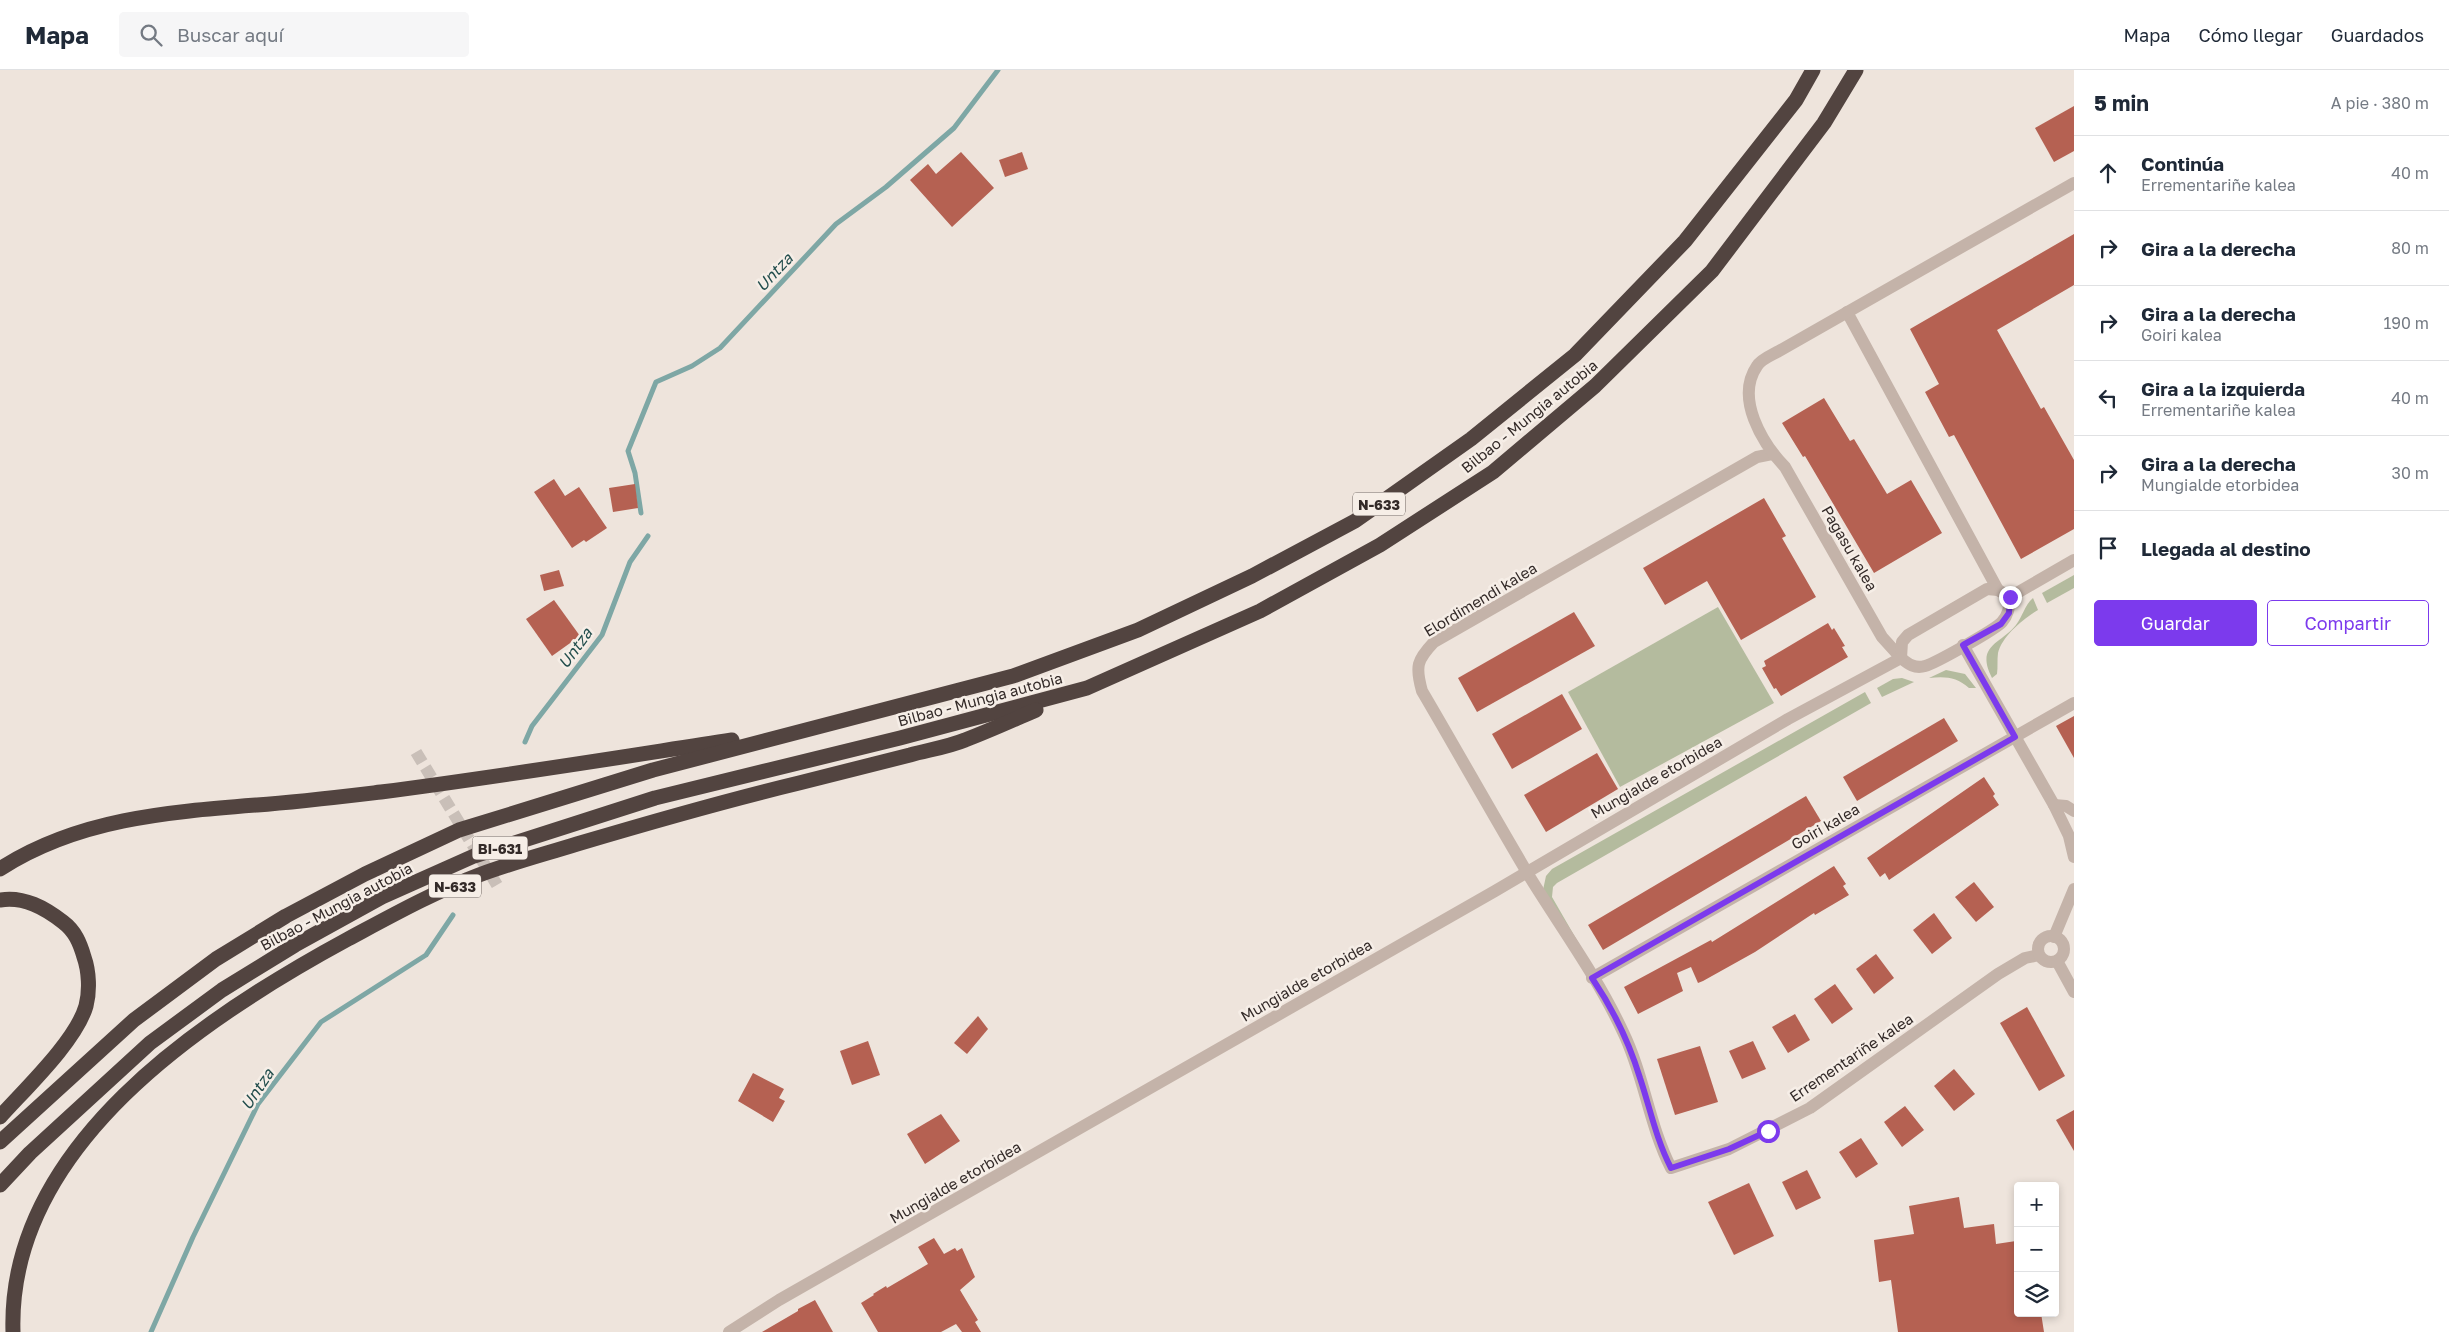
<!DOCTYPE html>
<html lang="es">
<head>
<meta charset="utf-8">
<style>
  :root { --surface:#fff; --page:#f6f6f7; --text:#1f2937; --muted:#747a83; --line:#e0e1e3; --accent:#7c3aed }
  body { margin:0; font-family:"Golos Text",sans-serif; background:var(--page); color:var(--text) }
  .controls { position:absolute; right:15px; bottom:15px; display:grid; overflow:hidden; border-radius:5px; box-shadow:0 2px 8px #0003 }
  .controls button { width:45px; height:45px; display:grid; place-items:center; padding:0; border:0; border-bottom:1px solid var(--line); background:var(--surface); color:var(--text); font:25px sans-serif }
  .stop { position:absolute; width:15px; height:15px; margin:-11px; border:4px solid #7c3aed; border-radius:50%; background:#fff }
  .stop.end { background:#7c3aed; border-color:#fff; box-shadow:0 1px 5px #0008 }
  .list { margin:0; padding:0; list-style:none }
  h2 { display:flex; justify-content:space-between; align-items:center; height:65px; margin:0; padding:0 20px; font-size:21px }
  h2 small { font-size:16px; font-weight:400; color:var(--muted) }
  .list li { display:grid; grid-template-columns:32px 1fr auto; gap:15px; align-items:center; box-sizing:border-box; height:75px; padding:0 20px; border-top:1px solid var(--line) }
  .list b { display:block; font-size:19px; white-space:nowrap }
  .list p { margin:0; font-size:16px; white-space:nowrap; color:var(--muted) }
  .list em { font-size:16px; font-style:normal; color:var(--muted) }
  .actions { display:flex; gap:10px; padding:15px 20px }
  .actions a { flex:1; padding:11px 0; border:1px solid var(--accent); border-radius:5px; text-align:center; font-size:18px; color:var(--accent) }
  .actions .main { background:var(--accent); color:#fff }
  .icon { flex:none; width:28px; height:28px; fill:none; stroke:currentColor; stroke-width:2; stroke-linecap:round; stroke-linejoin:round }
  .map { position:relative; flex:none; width:2074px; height:1262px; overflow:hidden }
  header { display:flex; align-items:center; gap:30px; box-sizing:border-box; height:70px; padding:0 25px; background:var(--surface); border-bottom:1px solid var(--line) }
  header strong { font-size:24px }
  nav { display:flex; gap:28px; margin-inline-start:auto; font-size:18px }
  .search { width:350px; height:45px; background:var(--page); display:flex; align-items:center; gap:12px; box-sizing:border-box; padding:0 18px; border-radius:5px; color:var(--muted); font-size:19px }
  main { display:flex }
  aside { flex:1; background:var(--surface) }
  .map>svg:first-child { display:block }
  .green { fill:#b4bb9e }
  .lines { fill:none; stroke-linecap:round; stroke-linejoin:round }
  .stream { stroke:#7ea7a5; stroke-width:5 }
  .building { fill:#b56152 }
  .minor-tunnel { stroke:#c9bfb8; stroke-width:12; stroke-dasharray:12 6; stroke-linecap:butt }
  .minor { stroke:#c4b3a9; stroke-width:12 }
  .tertiary { stroke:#c4b3a9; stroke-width:12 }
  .motorway { stroke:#524440; stroke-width:15 }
  .route { stroke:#7c3aed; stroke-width:6 }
  .labels { text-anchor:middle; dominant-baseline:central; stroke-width:5; stroke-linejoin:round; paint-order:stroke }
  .shield { fill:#f6eee7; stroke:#6e6561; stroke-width:1 }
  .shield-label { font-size:14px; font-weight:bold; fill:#332a28 }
  .street-label { font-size:15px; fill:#332a28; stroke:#f6eee7 }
  .water-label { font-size:16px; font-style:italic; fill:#234e4d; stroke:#f6eee7 }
</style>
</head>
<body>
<header>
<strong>Mapa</strong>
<div class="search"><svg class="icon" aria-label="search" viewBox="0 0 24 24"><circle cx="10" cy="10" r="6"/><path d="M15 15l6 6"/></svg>Buscar aquí</div>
<nav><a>Mapa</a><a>Cómo llegar</a><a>Guardados</a></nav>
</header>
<main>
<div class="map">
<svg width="2074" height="1262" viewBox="0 0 2074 1262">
  <rect width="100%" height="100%" fill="#eee4dc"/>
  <g class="green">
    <path d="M2074 505V518L2047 533 2042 523Z"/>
    <path d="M2033 528 2038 540C2024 548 2002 566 1998 583 1997 590 1998 597 1997 604L1992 608C1975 575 2001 574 2016 555 2023 546 2024 536 2033 528Z"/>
    <path d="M1718 537 1774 633 1620 717 1568 622Z"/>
    <path d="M1946 600 1965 604 1976 618H1969C1957 607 1945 606 1929 608Z"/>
    <path d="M1902 608 1914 612 1882 627 1877 618 1893 609Z"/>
    <path d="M1865 622 1871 633 1557 813 1553 817 1552 827 1593 898 1543 820 1546 806 1552 799Z"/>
  </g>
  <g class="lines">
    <g class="stream">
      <path d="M641 443 635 403 628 381 656 312 692 296 720 278 836 154 886 117 954 58 998 0"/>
      <path d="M525 672 532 656 602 565 630 492 648 466"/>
      <path d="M151 1262 193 1167 258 1034 321 952 426 885 453 845"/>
    </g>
  </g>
  <g class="building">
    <path d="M2074 36V81L2054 92 2035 58Z"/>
    <path d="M961 82 994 118 952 157 910 110 928 94 936 104Z"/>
    <path d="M1022 82 1028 99 1005 107 999 90Z"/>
    <path d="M2074 164V215L1997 260 2041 339 2044 337 2074 390V459L2021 489 1954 365 1949 367 1925 322 1939 314 1910 259Z"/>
    <path d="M1824 328 1850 371 1854 369 1887 424 1911 410 1942 463 1874 503 1805 386 1803 387 1782 353Z"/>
    <path d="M554 409 565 426 579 417 607 458 586 472 584 470 572 478 534 422Z"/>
    <path d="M635 414 638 438 613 442 609 418Z"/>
    <path d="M1764 428 1786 466 1782 468 1816 527 1741 570 1707 511 1665 535 1643 498Z"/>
    <path d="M559 500 564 516 544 521 540 505Z"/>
    <path d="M554 530 580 566 552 586 526 549Z"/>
    <path d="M1574 542 1595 576 1477 642 1458 608Z"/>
    <path d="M1828 553 1832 560 1834 558 1845 576 1842 577 1848 587 1781 626 1776 618 1774 619 1762 598 1766 596 1764 591Z"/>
    <path d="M1562 624 1582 659 1512 699 1492 664Z"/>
    <path d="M2074 646V688L2056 656Z"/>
    <path d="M1944 648 1958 671 1857 731 1843 707Z"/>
    <path d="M1597 683 1618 719 1546 762 1524 725Z"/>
    <path d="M1984 707 1995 724 1993 726 1999 735 1889 810 1885 803 1880 807 1867 788Z"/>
    <path d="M1806 726 1821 751 1603 880 1588 855Z"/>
    <path d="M1834 796 1846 814 1843 816 1849 825 1815 845 1814 843 1755 882 1703 911 1698 913 1691 897 1677 903 1683 921 1638 944 1624 917 1711 870 1712 872Z"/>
    <path d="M1974 812 1994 837 1976 852 1955 827Z"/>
    <path d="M1934 843 1952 868 1932 884 1913 860Z"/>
    <path d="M1876 884 1894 908 1874 924 1856 899Z"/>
    <path d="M1835 914 1853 939 1832 954 1814 929Z"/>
    <path d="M2027 937 2065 1006 2039 1021 2000 953Z"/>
    <path d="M1795 944 1810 970 1788 983 1772 957Z"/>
    <path d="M978 946 988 959 967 984 954 973Z"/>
    <path d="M868 971 880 1005 852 1015 840 981Z"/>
    <path d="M1753 971 1766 999 1742 1009 1729 981Z"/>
    <path d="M1700 976 1718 1032 1675 1045 1657 989Z"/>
    <path d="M1954 999 1975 1024 1954 1041 1934 1016Z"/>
    <path d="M753 1003 784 1019 779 1028 785 1031 773 1052 738 1031Z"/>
    <path d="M1905 1036 1924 1060 1902 1077 1884 1052Z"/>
    <path d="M2074 1040V1081L2056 1050Z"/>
    <path d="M941 1044 960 1071 925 1094 907 1064Z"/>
    <path d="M1861 1068 1878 1094 1856 1108 1839 1082Z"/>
    <path d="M1807 1100 1821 1128 1796 1140 1782 1112Z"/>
    <path d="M1749 1113 1774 1166 1734 1185 1708 1132Z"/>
    <path d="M1959 1127 1964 1158 1994 1154 1996 1174 2016 1171 2018 1243H2041L2044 1262H1898L1891 1210 1879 1212 1874 1170 1914 1164 1909 1136Z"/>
    <path d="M934 1168 944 1184 955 1178 957 1181 962 1178 975 1207 960 1220 978 1250 975 1252 981 1262H962L956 1254 941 1262H878L861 1233 874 1225 873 1224 886 1216 887 1218 928 1194 918 1177Z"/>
    <path d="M815 1230 833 1262H762L798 1241V1239Z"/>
  </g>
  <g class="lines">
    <path class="minor-tunnel" d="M416 682 497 815"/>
    <g class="minor">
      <path d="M1847 242 1998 520"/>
      <path d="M1772 384 1757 387 1434 572C1417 590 1415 596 1422 621 1459 684 1494 747 1531 809 1562 859 1598 908 1623 962 1644 1005 1649 1055 1671 1098L1729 1079 1810 1038 1998 904 2025 888 2039 885"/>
      <path d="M1963 575 2054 735 2069 766 2074 787"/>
      <path d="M1901 588 1882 567 1785 397C1762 373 1735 328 1757 296 1761 289 1772 285 1779 281L2074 113"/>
      <path d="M2054 735 2066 736 2074 741"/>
      <circle cx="2051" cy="879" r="13"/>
      <path d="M2054 867 2074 819"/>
      <path d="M2057 891 2074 922"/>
      <path d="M1592 908 2074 633"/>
    </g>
    <g class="tertiary">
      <path d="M2010 527 2074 490"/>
      <path d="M1901 588C1908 594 1915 599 1925 596 1936 593 1996 559 2002 552 2009 544 2009 537 2010 527"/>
      <path d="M1901 588 1902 572 1908 565 1987 519 1998 520 2010 527"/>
      <path d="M729 1262 779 1230 1495 821 1788 649 1901 588"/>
    </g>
    <g class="motorway">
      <path d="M0 799C77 749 168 742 257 735 298 732 339 727 381 722 498 707 615 688 732 670"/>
      <path d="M0 830C24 826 45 838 63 852 75 861 80 873 84 887 89 901 90 921 86 936 76 971 25 1019 0 1047"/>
      <path d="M0 1072 134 950 216 889 286 846 365 804 459 760 653 700 1013 606 1138 560 1252 506 1355 451 1471 369 1575 285 1685 171 1796 30 1813 0"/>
      <path d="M0 1115 30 1083 150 973 222 920 295 875 382 827 474 786 655 728 900 668 1087 618 1260 541 1380 475 1493 402 1595 316 1712 201 1824 53 1856 0"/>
      <path d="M13 1262C7 1076 204 947 348 869 391 846 434 822 479 805 511 793 545 784 577 774 651 752 724 731 799 713 836 704 873 694 910 685 928 680 948 677 965 670 989 661 1013 650 1036 640"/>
    </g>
  </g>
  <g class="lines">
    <path class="route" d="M1768 1061 1729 1079 1671 1098C1656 1069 1650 1038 1640 1008 1629 972 1613 939 1592 908L2015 667 1963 575 2001 554 2009 543 2010 527"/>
  </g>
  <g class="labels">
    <g class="shield">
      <rect x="1353" y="422.5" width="52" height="23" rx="4"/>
      <rect x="472.5" y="766.5" width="55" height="23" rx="4"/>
      <rect x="429" y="804.5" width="52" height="23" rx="4"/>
    </g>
    <g class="shield-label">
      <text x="1379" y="434">N-633</text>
      <text x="500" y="778">BI-631</text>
      <text x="455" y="816">N-633</text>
    </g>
    <g class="street-label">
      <text transform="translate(1529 346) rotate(-39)">Bilbao - Mungia autobia</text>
      <text transform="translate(1850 478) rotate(60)">Pagasu kalea</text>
      <text transform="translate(1480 529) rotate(-31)">Elordimendi kalea</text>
      <text transform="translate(980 629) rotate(-15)">Bilbao - Mungia autobia</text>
      <text transform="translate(1656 707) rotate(-30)">Mungialde etorbidea</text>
      <text transform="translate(1825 756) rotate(-30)">Goiri kalea</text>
      <text transform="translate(336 836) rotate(-28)">Bilbao - Mungia autobia</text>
      <text transform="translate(1306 910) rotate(-30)">Mungialde etorbidea</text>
      <text transform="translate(1851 987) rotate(-34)">Errementariñe kalea</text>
      <text transform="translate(955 1112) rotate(-30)">Mungialde etorbidea</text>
    </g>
    <g class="water-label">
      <text transform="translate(774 202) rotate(-47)">Untza</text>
      <text transform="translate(575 578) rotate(-54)">Untza</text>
      <text transform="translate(257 1019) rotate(-56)">Untza</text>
    </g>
  </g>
</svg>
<div class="controls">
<button>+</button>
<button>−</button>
<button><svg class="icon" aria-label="layers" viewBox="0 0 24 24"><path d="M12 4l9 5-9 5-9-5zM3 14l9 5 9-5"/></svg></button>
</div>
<div class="stop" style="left:1768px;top:1061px"></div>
<div class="stop end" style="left:2010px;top:527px"></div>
</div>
<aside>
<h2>5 min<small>A pie · 380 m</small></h2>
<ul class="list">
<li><svg class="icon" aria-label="ahead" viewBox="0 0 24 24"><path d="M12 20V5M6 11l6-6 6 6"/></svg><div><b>Continúa</b><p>Errementariñe kalea</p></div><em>40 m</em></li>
<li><svg class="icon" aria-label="right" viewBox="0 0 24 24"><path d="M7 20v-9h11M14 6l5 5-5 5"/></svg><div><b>Gira a la derecha</b></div><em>80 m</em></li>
<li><svg class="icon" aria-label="right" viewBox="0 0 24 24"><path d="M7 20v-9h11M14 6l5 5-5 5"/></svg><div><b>Gira a la derecha</b><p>Goiri kalea</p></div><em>190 m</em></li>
<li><svg class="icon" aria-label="left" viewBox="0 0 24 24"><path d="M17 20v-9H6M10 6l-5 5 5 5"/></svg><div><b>Gira a la izquierda</b><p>Errementariñe kalea</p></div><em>40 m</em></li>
<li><svg class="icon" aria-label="right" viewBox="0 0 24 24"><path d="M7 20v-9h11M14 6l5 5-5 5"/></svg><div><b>Gira a la derecha</b><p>Mungialde etorbidea</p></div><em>30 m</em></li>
<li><svg class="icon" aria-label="arrive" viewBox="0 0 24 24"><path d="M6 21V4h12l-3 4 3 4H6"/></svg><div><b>Llegada al destino</b></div></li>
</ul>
<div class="actions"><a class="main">Guardar</a><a>Compartir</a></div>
</aside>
</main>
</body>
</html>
